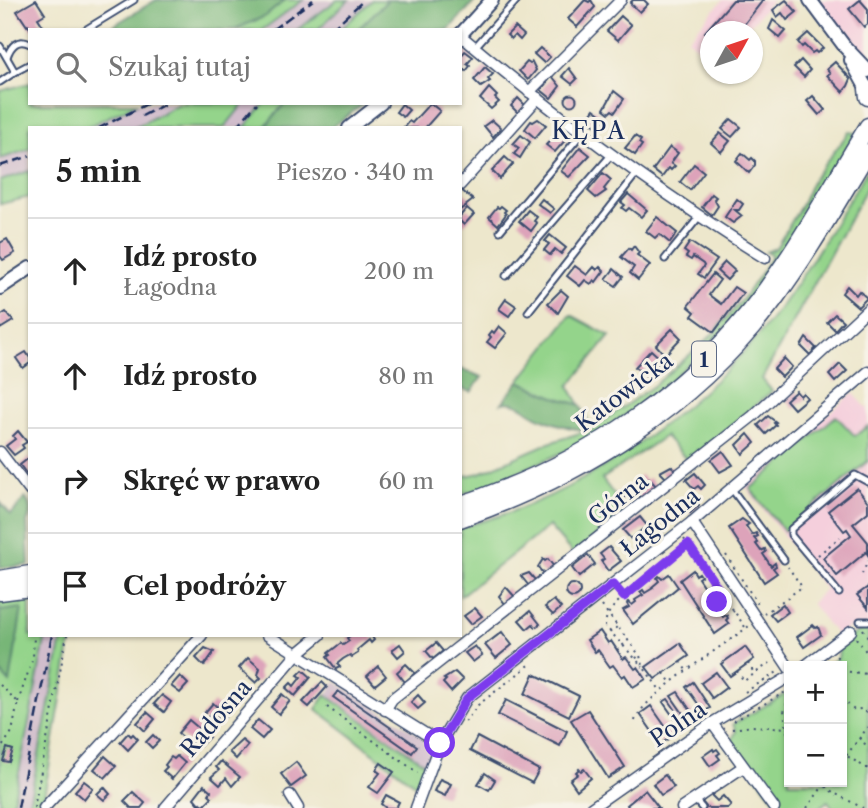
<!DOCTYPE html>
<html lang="pl">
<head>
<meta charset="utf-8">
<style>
  :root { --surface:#fff; --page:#f2f2f2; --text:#222; --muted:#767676; --line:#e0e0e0 }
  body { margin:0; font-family:"Libre Caslon Text",serif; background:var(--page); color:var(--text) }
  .controls { position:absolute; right:21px; bottom:21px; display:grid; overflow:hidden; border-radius:0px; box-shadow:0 2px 5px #0004 }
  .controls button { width:63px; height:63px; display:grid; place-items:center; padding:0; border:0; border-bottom:2px solid var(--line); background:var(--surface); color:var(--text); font:35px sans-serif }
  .compass { position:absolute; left:700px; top:21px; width:63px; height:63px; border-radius:50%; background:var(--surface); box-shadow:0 2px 5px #0004; rotate:50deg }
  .stop { position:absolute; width:21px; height:21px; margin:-16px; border:5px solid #7c3aed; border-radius:50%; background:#fff }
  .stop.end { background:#7c3aed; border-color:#fff; box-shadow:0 2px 7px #0008 }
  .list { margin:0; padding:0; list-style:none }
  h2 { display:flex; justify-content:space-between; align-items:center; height:91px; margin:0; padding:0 28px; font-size:30px }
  h2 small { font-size:23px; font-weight:400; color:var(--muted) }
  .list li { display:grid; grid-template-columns:46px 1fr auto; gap:21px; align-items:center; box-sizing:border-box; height:105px; padding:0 28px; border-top:2px solid var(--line) }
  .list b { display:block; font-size:26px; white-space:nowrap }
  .list p { margin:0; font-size:23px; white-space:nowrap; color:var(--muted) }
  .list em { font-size:23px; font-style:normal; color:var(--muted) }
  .icon { flex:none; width:38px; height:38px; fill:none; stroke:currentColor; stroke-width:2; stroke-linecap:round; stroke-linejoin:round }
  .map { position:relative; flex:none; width:868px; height:808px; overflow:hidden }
  .search { position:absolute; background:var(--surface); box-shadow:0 2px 5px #0004; left:28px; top:28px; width:434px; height:77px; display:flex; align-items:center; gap:18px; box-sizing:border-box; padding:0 24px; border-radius:0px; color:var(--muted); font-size:26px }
  .panel { position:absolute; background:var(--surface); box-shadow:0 2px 5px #0004; left:28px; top:126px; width:434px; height:511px; border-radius:0px }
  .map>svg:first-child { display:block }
  .built { fill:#f5cfdc }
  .industrial { fill:#d1bdcc }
  .green { fill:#94d48b; stroke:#588274; stroke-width:2 }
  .forest { fill:#77b677; stroke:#49726a; stroke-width:2 }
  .building { fill:#dda3ba }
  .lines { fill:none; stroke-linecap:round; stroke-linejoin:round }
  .service-casing { stroke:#3a4b6e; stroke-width:9 }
  .minor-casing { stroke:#3a4b6e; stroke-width:13 }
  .tertiary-casing { stroke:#3a4b6e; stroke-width:16 }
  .primary-casing { stroke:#3a4b6e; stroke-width:19 }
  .path { stroke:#3a4b6e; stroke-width:2; stroke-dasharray:2 5; stroke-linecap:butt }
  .service { stroke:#fff; stroke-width:5 }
  .minor { stroke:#fff; stroke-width:10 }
  .tertiary { stroke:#fff; stroke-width:12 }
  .primary { stroke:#fff; stroke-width:16 }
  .rail { stroke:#1b2f5e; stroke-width:2.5; stroke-dasharray:10 5; stroke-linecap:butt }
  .route { stroke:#7c3aed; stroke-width:9 }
  .labels { text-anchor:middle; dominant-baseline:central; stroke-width:6; stroke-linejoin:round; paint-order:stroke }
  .shield { fill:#f7f3e8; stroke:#5d6a87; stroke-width:2 }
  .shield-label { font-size:21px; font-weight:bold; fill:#1b2f5e }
  .street-label { font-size:23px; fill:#1b2f5e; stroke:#f7f3e8 }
  .neighbourhood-label { font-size:24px; letter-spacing:2px; fill:#1b2f5e; stroke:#f7f3e8 }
</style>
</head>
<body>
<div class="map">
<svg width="868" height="808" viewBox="0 0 868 808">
  <rect width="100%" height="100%" fill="#f7f3e8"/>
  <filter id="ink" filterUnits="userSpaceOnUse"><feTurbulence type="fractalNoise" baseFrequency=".0143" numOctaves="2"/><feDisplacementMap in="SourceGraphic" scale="14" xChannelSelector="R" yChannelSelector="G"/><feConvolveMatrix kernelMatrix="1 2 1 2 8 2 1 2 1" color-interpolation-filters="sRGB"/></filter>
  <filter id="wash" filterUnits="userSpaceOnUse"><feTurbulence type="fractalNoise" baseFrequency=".00686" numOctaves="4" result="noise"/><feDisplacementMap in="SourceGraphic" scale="28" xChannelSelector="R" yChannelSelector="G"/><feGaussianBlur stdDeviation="1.57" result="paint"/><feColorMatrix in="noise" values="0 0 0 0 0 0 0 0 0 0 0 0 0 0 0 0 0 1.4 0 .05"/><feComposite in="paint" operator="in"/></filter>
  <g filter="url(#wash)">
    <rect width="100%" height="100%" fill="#ede7cc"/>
    <g class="built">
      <path d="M723 0H772L745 31 710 32V57L688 39Z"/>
      <path d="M816 0H868V59L851 42Z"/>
      <path d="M853 393 868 409V650L850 627 837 636 811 603 825 589 745 486Z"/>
    </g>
    <g class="industrial">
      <path d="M303 0H337L297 30H262Z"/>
      <path d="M349 0H372L340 30H317Z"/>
      <path d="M138 103H180L134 128H85Z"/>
      <path d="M244 103H265L244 128H224Z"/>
      <path d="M30 149V171L0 181V159Z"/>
      <path d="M46 635H63L28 808H12Z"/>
      <path d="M336 682 433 744 435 751 428 766 326 695Z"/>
    </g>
    <g class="green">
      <path d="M285 0H303L262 30H233L266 16Z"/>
      <path d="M337 0H349L317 30H297Z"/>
      <path d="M372 0H388L357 30H340Z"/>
      <path d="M30 83V103H138L85 128H30V149L0 159V91Z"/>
      <path d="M180 103H244L224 128H134Z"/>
      <path d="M265 103H285L264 128H244Z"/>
      <path d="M849 132 856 133 817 193 792 239 752 297 728 326 660 391 598 434 566 451 477 490 460 494V477L480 473 546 444 592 429 656 384 709 338 743 299 772 256 766 252 776 248 802 204 812 181Z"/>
      <path d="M868 169V185L762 379 772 391 689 462 665 436 602 479 627 512 574 555 549 526 460 596V528C479 522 498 517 516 510 607 477 711 396 770 321 807 274 836 219 868 169Z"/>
      <path d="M30 171V197L0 204V181Z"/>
      <path d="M571 315 610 336 569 386 580 405 552 396 519 381Z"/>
      <path d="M836 416 855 436 868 426V461L784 531 750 489Z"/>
      <path d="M30 597V635H46L12 808H0V600Z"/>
      <path d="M868 625V808H833L828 801 819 808H781L731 742 736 731 733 724 789 692V782H842V666H827L838 658 840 644Z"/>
      <path d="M63 635H72L43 802 39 808H28Z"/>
      <path d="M326 695 428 766 417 786 316 709Z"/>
    </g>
    <g class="forest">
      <path d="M156 0H285L266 16 233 30H106Z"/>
      <path d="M388 0H476L448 30H357Z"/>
      <path d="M285 103H364L331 128H264Z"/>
      <path d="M460 369 482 377 471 392 460 388Z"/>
      <path d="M519 381 552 396 580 405 592 429C580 432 556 424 543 419 529 414 518 399 502 403Z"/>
      <path d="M25 498C31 505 32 514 27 522L29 565 0 568V502L11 515Z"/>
      <path d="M22 608 10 683 0 672V611Z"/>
    </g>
    <g id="blocks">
      <g class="building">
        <path d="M36 0 45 14 38 18 43 26 37 30H31L28 25 27 26 17 11Z"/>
        <path d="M585 0 589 2 591 0 595 7 577 27 568 19Z"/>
        <path d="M633 0H644L648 4 640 12 630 3Z"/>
        <path d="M733 0H763L738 32H710V36L705 32Z"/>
        <path d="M786 0 797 12 787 20 782 13 777 17 773 10Z"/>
        <path d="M860 0 868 9V24L864 27 849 9Z"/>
        <path d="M621 16 631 25 618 40 607 31Z"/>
        <path d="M773 20 786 31 780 38 769 29Z"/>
        <path d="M515 27 524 35 520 40 515 35 511 39 507 35Z"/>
        <path d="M808 33 823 48 817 53 815 51 812 53 804 45 802 47 798 42Z"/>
        <path d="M540 48 550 57 544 63 534 54Z"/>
        <path d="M465 51 473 57 467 64 470 66 466 71 463 69 460 72V57Z"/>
        <path d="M801 60 810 70 804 77 794 67Z"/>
        <path d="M527 62 530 64 532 62 536 70 528 80 519 71Z"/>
        <path d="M835 62 851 79 848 86 843 92 827 75 830 73 827 69Z"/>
        <path d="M485 67 493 74 488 79 490 81 481 87 474 80Z"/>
        <path d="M569 68 577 79 572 84 562 76Z"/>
        <path d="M552 76 560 86 551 98 541 90Z"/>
        <path d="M489 88 497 96 495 98 499 102 491 109 480 99Z"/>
        <path d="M614 91 624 99 615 112 612 110 609 113 604 109Z"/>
        <circle cx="571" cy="100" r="5.5"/>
        <path d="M813 96 825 110 819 115 807 101Z"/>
        <path d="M518 98 525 105 518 113 511 106Z"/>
        <path d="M430 103 440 111 425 128H403L409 121 412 123Z"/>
        <path d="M402 104 409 110 403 117 396 112Z"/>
        <path d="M594 109 606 118 602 124 599 122 596 126 587 119Z"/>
        <path d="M538 119 546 125 535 138 525 129 531 121 533 122Z"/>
        <path d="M731 119 741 127 732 137 722 129Z"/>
        <path d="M492 120 501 128 493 137 484 126Z"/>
        <path d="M558 132 561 135 563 132 568 137 555 152 546 145Z"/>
        <path d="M720 133 730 141 721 152 711 143Z"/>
        <path d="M521 135 530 142 520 158 514 154 519 148 513 144Z"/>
        <path d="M635 136 641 140 639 143 642 145 635 155 625 148Z"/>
        <path d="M580 147 590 155 569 177 561 171Z"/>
        <path d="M670 147 678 153 671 163 675 166 671 170 669 168 662 177 653 170Z"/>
        <path d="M742 153 750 160 752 158 755 161V165L749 173 736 161Z"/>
        <path d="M505 157 513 164 500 179 492 171Z"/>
        <path d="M694 164 704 172 690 190 680 182Z"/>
        <path d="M603 173 611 180 604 189 606 191 596 198 588 191Z"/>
        <path d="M460 189 473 200 460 210Z"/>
        <path d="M628 194 647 210 641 217 629 208 626 211 622 208 625 205 621 202Z"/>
        <path d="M712 194 716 197 714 199 718 206 712 215 702 207Z"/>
        <path d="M542 199 554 209 550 213 538 204Z"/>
        <path d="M737 199 743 204 739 210H735L742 216 733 223 725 217Z"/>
        <path d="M501 206 506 210 504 212 506 214 498 225 489 217 497 207 499 208Z"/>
        <path d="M467 208 474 214 464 225 460 221V216Z"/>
        <path d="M528 210 537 217 534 221 537 223 531 231 519 221Z"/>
        <path d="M657 217 677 233 670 243 659 234 655 238 646 231Z"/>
        <path d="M550 235 566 248 561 254 555 249 550 255 544 250 549 244 545 241Z"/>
        <path d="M7 239 15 253 3 260 0 256V243Z"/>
        <path d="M690 242 717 260 704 278 698 274 704 266 703 264 693 257 691 260 686 257 688 254 684 251Z"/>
        <path d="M634 246 639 253 637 255 650 265 638 280 630 273 634 267 621 257 629 248 631 250Z"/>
        <path d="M725 262 735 271 727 280 717 271Z"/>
        <path d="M575 266 587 275 594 267 597 270 600 267 604 271 596 282 594 280 591 284 585 280 580 286 567 276Z"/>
        <path d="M614 269 623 277 616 286 606 279Z"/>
        <path d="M713 274 720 280 709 295 721 304 734 287 743 293 714 332 692 316 695 312 688 306Z"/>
        <path d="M847 286 856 295 859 291 867 298 858 307 842 293Z"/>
        <path d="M561 290 568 296 558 313 548 303Z"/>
        <path d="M506 299 516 306 509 316 499 309Z"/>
        <path d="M6 312 13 321 0 329V316Z"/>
        <path d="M835 314 843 321 835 330 827 322Z"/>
        <path d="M499 326 507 333 495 348 487 342 491 337 489 335 492 331 494 333Z"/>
        <path d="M672 329 681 338 665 355 656 345Z"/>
        <path d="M806 338 816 348 810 355 801 346Z"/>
        <path d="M651 350 662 360 647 377 635 367Z"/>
        <path d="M26 352 30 358V363L23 368 16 358Z"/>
        <path d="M784 358 792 367 782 377 774 369Z"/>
        <path d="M840 364 847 371 835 382 829 375Z"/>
        <path d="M796 391 800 396 803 393 807 398 794 409 786 400Z"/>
        <path d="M768 416 776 422 774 423 776 425 766 434 758 425Z"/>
        <path d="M18 431 27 442 22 445 24 448 14 455 6 446 15 439 13 436Z"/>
        <path d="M748 434 755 443 743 454 737 445Z"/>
        <path d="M723 451 733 465 720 472 711 460Z"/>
        <path d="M30 457V475L28 476 20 465Z"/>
        <path d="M671 466 676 470 666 478 660 472Z"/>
        <path d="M695 473 705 485 701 489 698 486 694 489 686 480Z"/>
        <path d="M641 475 645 481 649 478 656 486 641 498 630 487Z"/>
        <path d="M626 488 630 493 621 500 617 495Z"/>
        <path d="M857 488 868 502V512L853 524 868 542V555L866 552 837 576 823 558 851 535 847 529 844 531 828 511Z"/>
        <path d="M696 500 699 505 690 513 684 505Z"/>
        <path d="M640 517 649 528 645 531 643 529 631 539 623 530Z"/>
        <path d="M742 519 749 524 746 526 752 535 756 533 758 536 754 538 758 543 756 544 761 551 765 549 766 552 763 554 771 566 775 563 776 566 773 568 777 573 764 582 729 528Z"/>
        <path d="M659 524 664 531 656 537 651 530Z"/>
        <path d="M609 547 621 561 608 571 601 561 604 559 600 554Z"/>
        <path d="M588 555 595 564 579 577 572 568Z"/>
        <path d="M543 559 545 561 548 559 554 567 544 575 538 567Z"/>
        <path d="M693 570 696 575 699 573 701 576 698 578 704 587 707 585 709 588 706 590 708 596 713 603 716 601 718 603 715 606 723 617 726 615 728 618 726 620 729 624 715 634 680 580Z"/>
        <path d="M529 573 536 581 529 586 521 576Z"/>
        <path d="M669 574 678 587 633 624 623 610 629 607 627 604 629 602 632 605 636 602 635 600 643 595 640 592 643 590 645 593 653 588 652 587 659 581 657 578 659 576 662 579Z"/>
        <circle cx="573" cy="591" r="7"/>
        <path d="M506 587 515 597 506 605 499 596Z"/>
        <path d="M868 587V608L857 595Z"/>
        <path d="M554 600 561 608 553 615 545 607Z"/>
        <path d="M783 604 788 612 776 621 770 614Z"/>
        <path d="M475 608 482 616 471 624 464 616Z"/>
        <path d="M530 611 540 624 535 627 533 624 527 629 519 620Z"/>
        <path d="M813 625 816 628 818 627 821 635 804 647 797 637Z"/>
        <path d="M600 631 608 643 611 641 623 659 626 657 635 669 638 667 646 679 633 687 625 675 622 677 613 665 610 667 598 650 595 652 587 640Z"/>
        <path d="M502 632 512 645 496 658 485 645Z"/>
        <path d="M351 635H371L374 640 371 643 369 640 357 650 358 653 352 657 350 655 343 659 337 664 340 667 336 669 327 657 330 655 328 653 341 643 343 645 349 641 347 638Z"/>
        <path d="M436 643 443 651 433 659 426 651Z"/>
        <path d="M680 643 689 656 655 679 646 667Z"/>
        <path d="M400 644 405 651 398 657 392 650Z"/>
        <path d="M475 646 482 655 473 662 465 653Z"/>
        <path d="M745 647 754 659 730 676 721 664Z"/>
        <path d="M205 648 214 652 204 666 196 658Z"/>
        <path d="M248 658 260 668 258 675 261 678 256 683 239 668Z"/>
        <path d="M406 664 415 673 405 682 397 672Z"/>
        <path d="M378 666 386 676 375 685 367 676Z"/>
        <path d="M303 670 311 677 295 696 286 688 291 683 294 686 301 677 298 675Z"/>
        <path d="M455 672 463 680 451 692 443 683 446 680 444 679Z"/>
        <path d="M716 672 727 687 712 698 701 683Z"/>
        <path d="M534 674 579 696 569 716 525 694Z"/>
        <path d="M180 676 188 684 180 693 171 686Z"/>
        <path d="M322 682 327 687 309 707 303 702Z"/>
        <path d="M693 682 710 708 704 712 686 687Z"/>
        <path d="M338 691 417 746 412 753 333 697Z"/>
        <path d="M678 692 695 717 689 722 671 696Z"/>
        <path d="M282 694 290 701 279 714 271 707Z"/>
        <path d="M162 695 171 702 164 712 154 704Z"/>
        <path d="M418 695 425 703 418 709 411 702Z"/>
        <path d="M668 699 687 726 682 729 663 702Z"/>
        <path d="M506 700 567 731 560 746 498 715Z"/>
        <path d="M213 703 217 707 219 705 227 715 219 723 216 720 218 718 212 713 208 717 215 723 212 727 201 717Z"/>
        <path d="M651 706 672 736 661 744 640 714Z"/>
        <path d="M588 710 625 767 608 778 571 720Z"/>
        <path d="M147 712 155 719 145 731 137 723Z"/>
        <path d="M189 720 209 737 200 746 194 740 191 744 178 733Z"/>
        <path d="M258 720 270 730 262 739 250 729Z"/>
        <path d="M128 733 131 736 133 734 138 739 128 750 120 742Z"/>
        <path d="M153 735 159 741 152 748 146 742Z"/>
        <path d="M477 737 539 770 532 783 470 751Z"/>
        <path d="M242 740 248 745 236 759 229 752Z"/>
        <path d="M7 748 13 750 9 762 3 761Z"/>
        <path d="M713 749 714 751 717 749 720 753 717 755 720 759 710 766 703 756Z"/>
        <path d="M105 756 116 766 105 778 94 769Z"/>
        <path d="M177 756 185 763 172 779 163 771 167 767 165 765 171 757 174 759Z"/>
        <path d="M221 761 240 777 232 786 226 778 220 785 211 777 219 770 216 767Z"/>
        <path d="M296 762 306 776 291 787 281 774Z"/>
        <path d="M381 763 394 772 378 793 369 787 380 773 376 770Z"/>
        <path d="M579 769 581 771 584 769 591 778 577 790 570 780 578 774 576 772Z"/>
        <path d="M485 773 495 780 489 790 478 784Z"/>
        <path d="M665 775 674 787 661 795 653 784Z"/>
        <path d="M440 779 451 784 445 796 434 791Z"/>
        <path d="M84 781 93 788 84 799 75 791Z"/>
        <path d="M204 785 211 791 209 794 212 797 204 805 201 803 200 805 194 798Z"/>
        <path d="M104 787 110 794 104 800 97 794Z"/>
        <path d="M645 790 659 808H629L627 805Z"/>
        <path d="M133 792 145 803 141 808H131L124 801Z"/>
        <path d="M710 794 717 801 723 796 731 805 728 808H707L702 802Z"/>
        <path d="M386 795 399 802 396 808H386L381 804Z"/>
      </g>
    </g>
  </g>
  <g filter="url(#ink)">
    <use href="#blocks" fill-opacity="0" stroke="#3a4b6e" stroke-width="2"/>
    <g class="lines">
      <defs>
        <g id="service">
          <path d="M85 30 134 0"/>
          <path d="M0 46 15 72 30 64"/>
          <path d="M475 47 517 0"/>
          <path d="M7 57C11 45 18 38 30 44"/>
          <path d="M0 82 15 72"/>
          <path d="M500 231 583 132"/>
          <path d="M665 259 699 217"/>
          <path d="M506 276 612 154"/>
          <path d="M528 312 637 173"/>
          <path d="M731 488 784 560"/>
          <path d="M839 593 791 535V529L855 475 868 482"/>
          <path d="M860 621H868"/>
          <path d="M695 800 702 808"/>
        </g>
        <g id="minor">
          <path d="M460 35C556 116 658 192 765 258"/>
          <path d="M529 92 621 0"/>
          <path d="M460 185 538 98"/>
          <path d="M0 452 30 491"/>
          <path d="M692 522 789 668"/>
          <path d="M267 635 440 743"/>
          <path d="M805 666 851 631"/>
          <path d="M385 710 392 699 753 416 868 309"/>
          <path d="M712 723 774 808"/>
          <path d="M290 795 298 808"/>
          <path d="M44 808 202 635"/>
          <path d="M165 808 297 654 320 635"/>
          <path d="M416 808 440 743 467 698 692 522 868 372"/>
          <path d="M591 808 712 723 789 677"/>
          <path d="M682 808 743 767"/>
        </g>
        <g id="tertiary">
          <path d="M810 0 845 47 868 71"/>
          <path d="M460 35 492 0"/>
          <path d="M851 60 868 91"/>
          <path d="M349 128 381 103"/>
          <path d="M0 288 30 268"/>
        </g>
        <g id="primary">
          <path d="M867 89 868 97"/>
          <path d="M460 504C474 501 487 495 500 490 595 454 684 392 748 313 794 256 830 188 868 126"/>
          <path d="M460 519C583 476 696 406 774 300 809 253 838 201 868 152"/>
          <path d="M0 579 30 574"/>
          <path d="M0 592 30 588"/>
        </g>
      </defs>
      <use href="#service" class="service-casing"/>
      <use href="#minor" class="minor-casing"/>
      <use href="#tertiary" class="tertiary-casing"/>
      <use href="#primary" class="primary-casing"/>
      <g class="path">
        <path d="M684 539 745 627"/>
        <path d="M726 555 759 606"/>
        <path d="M818 555 840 537"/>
        <path d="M862 574 868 561"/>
        <path d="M619 591 624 597 687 545"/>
        <path d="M717 602 724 597"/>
        <path d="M628 603 624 597C615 604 605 614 605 626L643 667"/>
        <path d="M602 606 640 656 644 668 660 690"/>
        <path d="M764 614 802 587 788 567"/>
        <path d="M727 616 734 611"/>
        <path d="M863 629 868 637"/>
        <path d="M604 637 617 627"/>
        <path d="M856 638 868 654"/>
        <path d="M617 650 628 641"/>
        <path d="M630 662 639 656"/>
        <path d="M680 662 687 671"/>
        <path d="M748 663 754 673"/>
        <path d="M825 666 837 657 838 653"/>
        <path d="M737 671 744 681 774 660"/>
        <path d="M842 671 868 674"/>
        <path d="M664 673 671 683"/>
        <path d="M0 685 18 702 12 732 0 750"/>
        <path d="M745 692 779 671"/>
        <path d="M789 697 784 712 789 744"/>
        <path d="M842 699 854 710 861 709 868 713"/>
        <path d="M18 702 33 658 34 635"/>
        <path d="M327 707 418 773"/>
        <path d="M635 721C642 696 725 645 749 626"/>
        <path d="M734 721 789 690"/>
        <path d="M465 722 478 705 532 663"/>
        <path d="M732 729 752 726 789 728"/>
        <path d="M859 738 868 747"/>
        <path d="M842 753 868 769"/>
        <path d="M842 761 868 727"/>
        <path d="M820 782 834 793 863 808"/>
        <path d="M34 808 67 635"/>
        <path d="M807 808 826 782"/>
      </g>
      <use href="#service" class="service"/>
      <use href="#minor" class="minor"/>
      <use href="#tertiary" class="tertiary"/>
      <use href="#primary" class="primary"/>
      <g class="rail">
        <path d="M272 30 313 0"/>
        <path d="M331 30 364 0"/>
        <path d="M142 116 167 103"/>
        <path d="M99 128 149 103"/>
        <path d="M236 128 257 103"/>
        <path d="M0 166 30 156"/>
        <path d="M18 808 52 635"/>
      </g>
    </g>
  </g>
  <g class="lines" filter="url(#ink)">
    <path class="route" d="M440 743 467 698 613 584 624 597 688 544 724 597 717 602"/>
  </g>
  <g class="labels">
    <rect class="shield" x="692" y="341.5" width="24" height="35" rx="5"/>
    <g class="shield-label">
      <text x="704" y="359">1</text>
    </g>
    <g class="street-label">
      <text transform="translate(624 392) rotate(-37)">Katowicka</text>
      <text transform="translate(618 499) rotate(-38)">Górna</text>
      <text transform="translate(660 522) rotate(-39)">Łagodna</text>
      <text transform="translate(216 718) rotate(-49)">Radosna</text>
      <text transform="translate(678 724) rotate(-34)">Polna</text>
    </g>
    <g class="neighbourhood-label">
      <text x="589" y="130">KĘPA</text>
    </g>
  </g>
</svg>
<div class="controls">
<button>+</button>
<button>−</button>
</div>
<svg class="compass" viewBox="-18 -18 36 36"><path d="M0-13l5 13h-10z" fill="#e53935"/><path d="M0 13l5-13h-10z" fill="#767676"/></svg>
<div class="stop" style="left:440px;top:743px"></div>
<div class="stop end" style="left:717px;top:602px"></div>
<div class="search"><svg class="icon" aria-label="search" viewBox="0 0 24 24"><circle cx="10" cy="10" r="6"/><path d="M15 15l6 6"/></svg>Szukaj tutaj</div>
<section class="panel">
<h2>5 min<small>Pieszo · 340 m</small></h2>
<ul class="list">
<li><svg class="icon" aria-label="ahead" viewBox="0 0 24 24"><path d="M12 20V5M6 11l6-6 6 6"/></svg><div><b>Idź prosto</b><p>Łagodna</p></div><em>200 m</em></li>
<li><svg class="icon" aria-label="ahead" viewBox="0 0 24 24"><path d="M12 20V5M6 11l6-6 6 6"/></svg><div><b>Idź prosto</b></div><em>80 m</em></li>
<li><svg class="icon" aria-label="right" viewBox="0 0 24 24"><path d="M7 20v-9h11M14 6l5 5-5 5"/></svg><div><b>Skręć w prawo</b></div><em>60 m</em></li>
<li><svg class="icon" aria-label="arrive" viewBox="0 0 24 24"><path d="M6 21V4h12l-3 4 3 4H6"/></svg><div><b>Cel podróży</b></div></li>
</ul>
</section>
</div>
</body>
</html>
